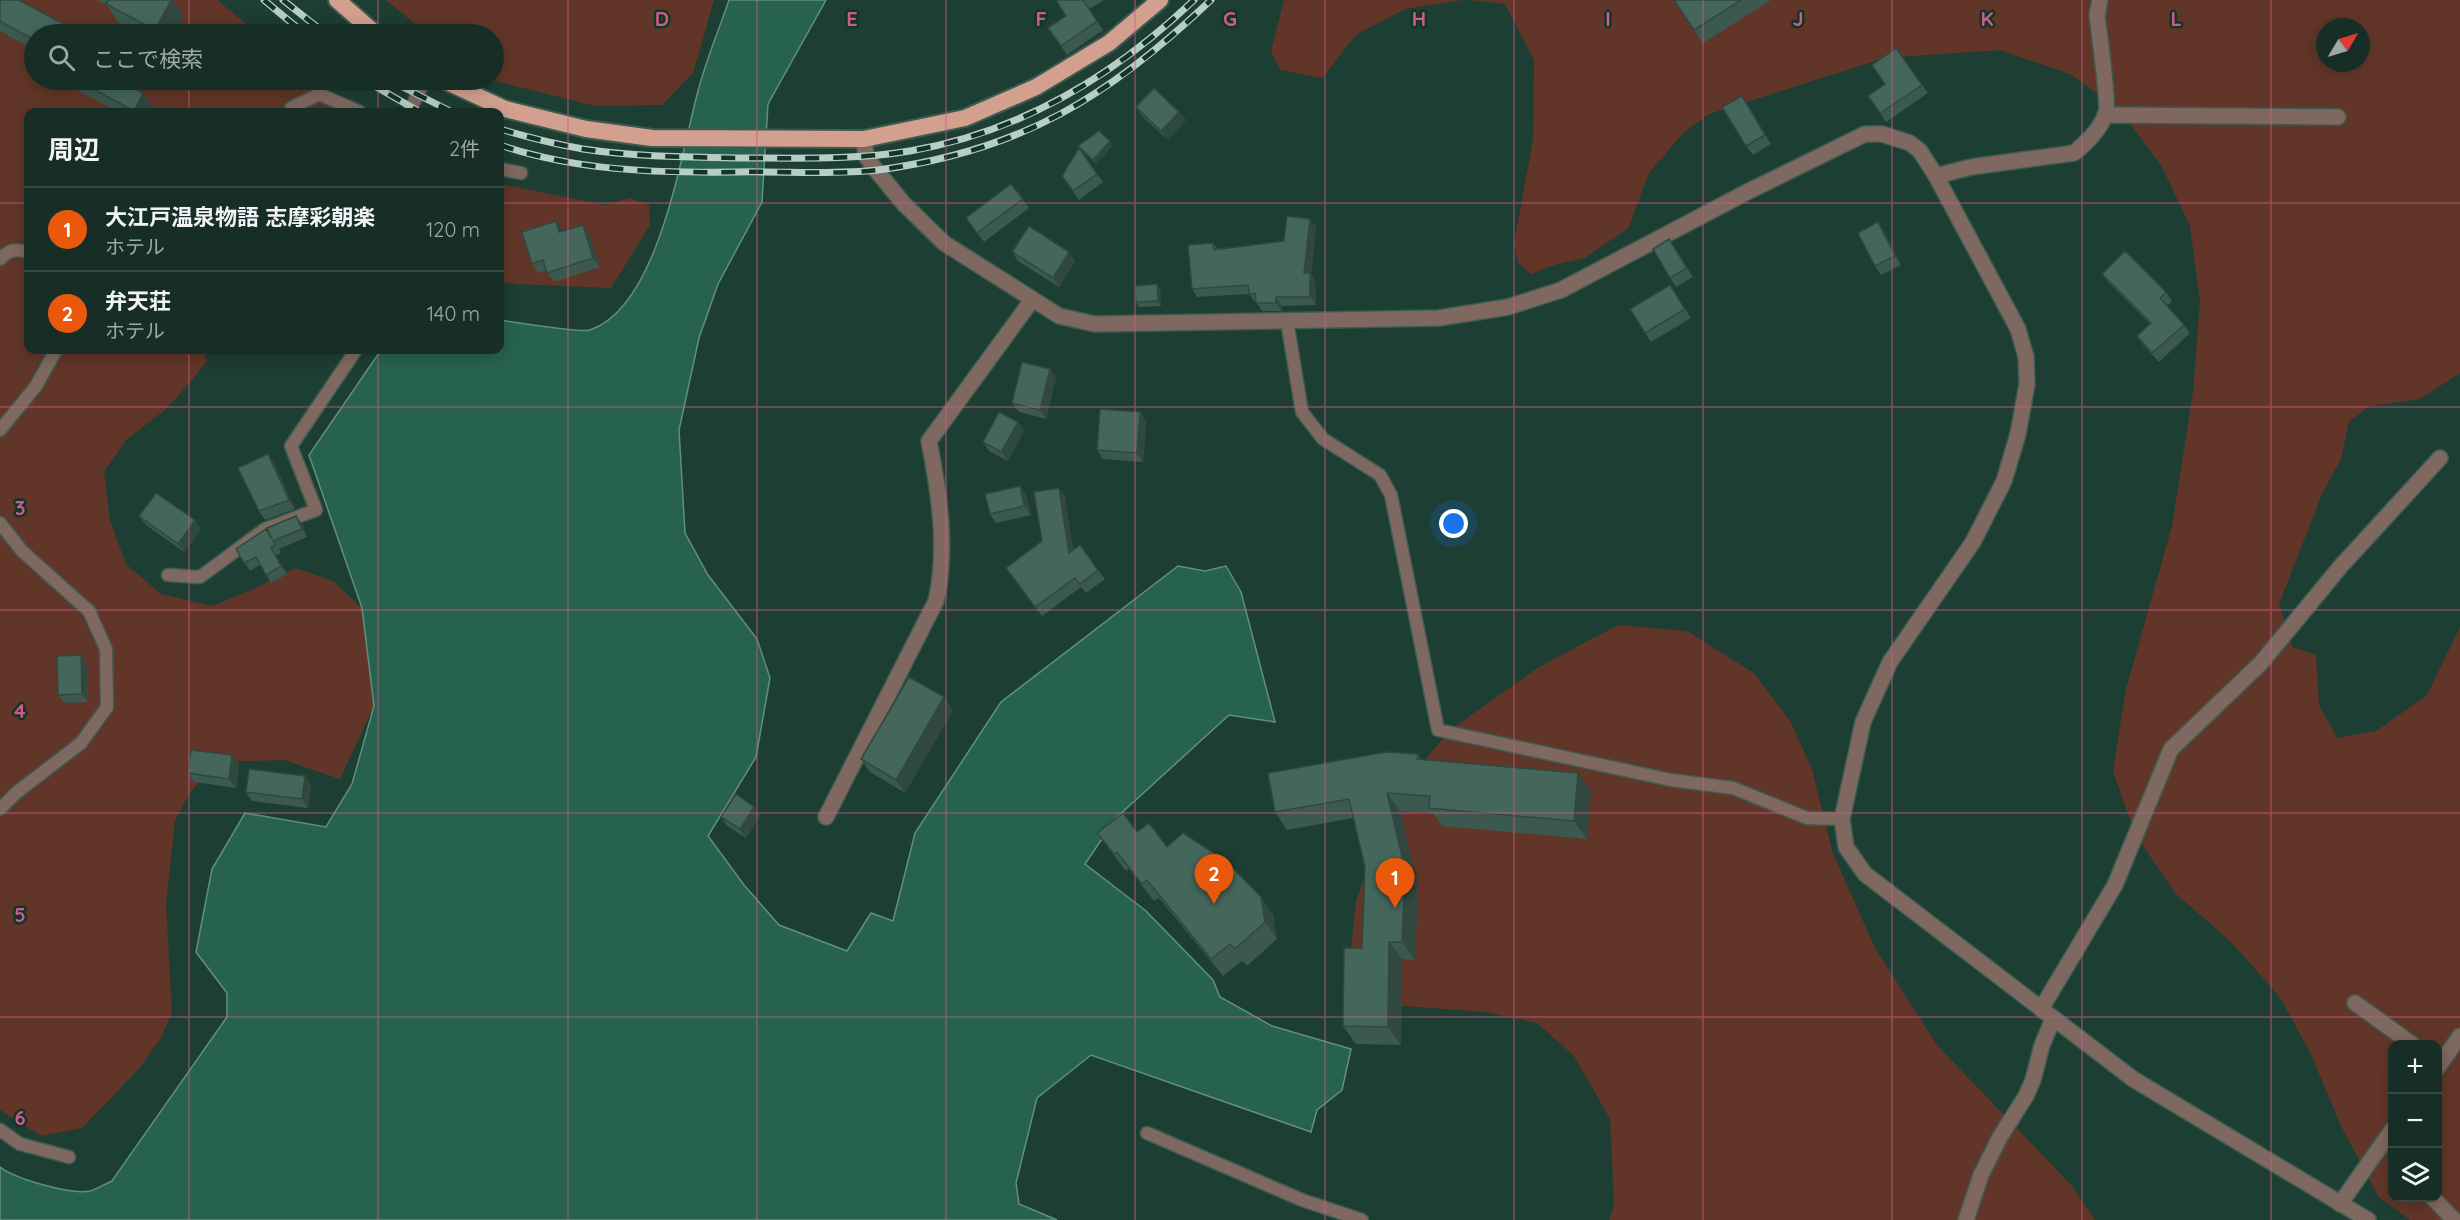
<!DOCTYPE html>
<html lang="ja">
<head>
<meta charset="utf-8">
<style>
  :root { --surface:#162e26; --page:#233a32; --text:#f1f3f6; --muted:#9ea8a7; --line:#354a43; --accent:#ea580c }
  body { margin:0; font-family:Quicksand,"Noto Sans JP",sans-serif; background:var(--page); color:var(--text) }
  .controls { position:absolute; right:18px; bottom:18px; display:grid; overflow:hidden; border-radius:12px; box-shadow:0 3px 15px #0003 }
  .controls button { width:54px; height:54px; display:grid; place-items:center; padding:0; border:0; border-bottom:2px solid var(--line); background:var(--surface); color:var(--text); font:30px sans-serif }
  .compass { position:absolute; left:2316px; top:18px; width:54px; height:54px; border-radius:50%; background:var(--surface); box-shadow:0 3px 15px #0003; rotate:52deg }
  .you { position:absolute; left:1454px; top:524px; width:21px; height:21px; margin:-15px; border:4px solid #fff; border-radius:50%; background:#1a73e8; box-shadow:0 0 0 9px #1a73e833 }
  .badge { display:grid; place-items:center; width:39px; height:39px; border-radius:50%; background:var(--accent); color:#fff; font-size:20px; font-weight:700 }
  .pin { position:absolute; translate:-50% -50px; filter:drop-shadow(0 2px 3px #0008) }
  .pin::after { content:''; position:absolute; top:32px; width:21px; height:18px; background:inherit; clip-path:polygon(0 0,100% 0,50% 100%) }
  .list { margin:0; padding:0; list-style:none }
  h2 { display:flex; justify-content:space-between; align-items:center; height:78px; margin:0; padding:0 24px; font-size:26px }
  h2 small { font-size:20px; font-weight:400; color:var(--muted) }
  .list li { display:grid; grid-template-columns:39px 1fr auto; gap:18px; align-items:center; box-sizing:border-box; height:84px; padding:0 24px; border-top:2px solid var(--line) }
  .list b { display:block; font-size:22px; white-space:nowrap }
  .list p { margin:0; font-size:20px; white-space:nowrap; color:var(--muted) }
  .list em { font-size:20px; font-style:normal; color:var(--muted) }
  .icon { flex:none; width:33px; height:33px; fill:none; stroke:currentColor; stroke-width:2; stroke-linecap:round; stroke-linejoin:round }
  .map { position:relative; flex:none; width:2460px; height:1220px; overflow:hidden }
  .search { position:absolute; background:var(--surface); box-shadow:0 3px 15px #0003; left:24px; top:24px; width:480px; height:66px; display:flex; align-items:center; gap:15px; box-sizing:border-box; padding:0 21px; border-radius:33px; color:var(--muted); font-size:22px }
  .panel { position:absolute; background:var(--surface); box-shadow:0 3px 15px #0003; left:24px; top:108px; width:480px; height:246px; border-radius:12px }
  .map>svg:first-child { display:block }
  .green { fill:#613628; fill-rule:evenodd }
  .water { fill:#26624f; stroke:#608f80; stroke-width:1.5 }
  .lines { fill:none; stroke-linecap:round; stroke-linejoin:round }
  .service-casing { stroke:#3d5c51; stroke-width:15 }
  .minor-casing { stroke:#3d5c51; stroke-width:18 }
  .trunk-casing { stroke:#3d5c51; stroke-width:20 }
  .service { stroke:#7f6860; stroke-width:12 }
  .minor { stroke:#7f6860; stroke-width:15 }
  .trunk { stroke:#d3a090; stroke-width:16 }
  .rail-casing { stroke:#b7cec5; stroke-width:7 }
  .rail { stroke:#123429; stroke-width:4.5; stroke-dasharray:14; stroke-linecap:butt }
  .wall { fill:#3b594e }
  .shaded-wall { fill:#304840 }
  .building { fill:#45675b; stroke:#304840; stroke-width:1.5 }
  .grid { fill:none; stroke:#cd5c88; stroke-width:1.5; stroke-opacity:0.55 }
  .grid-label { font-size:20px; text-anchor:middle; font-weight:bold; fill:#cd5c88; stroke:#123429; stroke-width:5; stroke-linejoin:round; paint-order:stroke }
</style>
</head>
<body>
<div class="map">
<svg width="2460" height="1220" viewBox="0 0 2460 1220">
  <rect width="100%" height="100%" fill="#1d3e33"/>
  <g class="green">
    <path d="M0 0H217L259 34H34V80H313L355 112H28V350H203L207 361 193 379 165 410 126 440 104 472 110 521 126 564 161 594 212 606 252 590 296 568 333 581 362 608 374 706 340 779 284 760 218 762 190 792 175 821 166 905 172 1012 161 1038 138 1070 82 1128 41 1136 0 1110Z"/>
    <path d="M386 0H714L693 73 662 105 595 106 491 80H494V34H427Z"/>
    <path d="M1284 0H1463L1405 9 1356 35 1322 78 1280 70 1271 51Z"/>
    <path d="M1470 0H2460V373L2420 399 2370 406 2349 422 2341 459 2322 494 2279 604 2292 647 2316 655 2319 705 2337 738 2376 731 2427 695 2460 627V1220H2410L2379 1197 2341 1126 2310 1052 2279 996 2231 942 2175 893 2135 834 2113 771 2126 689 2172 526 2193 392 2200 301 2190 226 2161 165 2120 110 2072 75 2000 50 1884 58 1709 114 1683 133 1649 173 1628 228 1585 258 1554 265 1531 274 1518 263 1514 243 1533 140 1534 60 1505 4ZM2325 27H2361V63H2325ZM2392 1044H2438V1198H2392Z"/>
    <path d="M500 184 605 205 630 198 649 205 650 225 611 288 515 284 500 281Z"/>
    <path d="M1618 625 1687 631 1754 673 1790 721 1812 769 1833 854 1875 948 1937 1045 2072 1186 2095 1220H1609L1614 1205 1610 1119 1574 1056 1537 1023 1486 1012 1403 1006 1369 989 1350 960 1356 901 1393 798 1450 730 1539 667Z"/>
  </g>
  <path class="water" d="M729 0H826L768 104 762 202 718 284 699 338 679 430 685 533 708 575 757 639 770 678 756 757 708 836 744 885 779 925 847 951 871 913 893 921 915 833 1001 702 1178 566 1205 571 1226 566 1241 592 1275 722 1229 715 1116 818 1085 864 1146 911 1213 980 1220 997 1272 1026 1351 1049 1342 1090 1317 1110 1311 1132 1091 1055 1037 1098 1016 1183 1019 1204 1057 1220H0V1167C16 1179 71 1195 90 1191 97 1189 105 1184 112 1181L227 1017V993L196 952 212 869 245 813 326 827 352 784 374 706 362 608 309 455 381 350H500V320C514 322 581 333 590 330 659 307 681 153 698 91 706 60 719 30 729 0Z"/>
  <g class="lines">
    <defs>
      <g id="service">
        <path d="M292 112 291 108 319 94 360 112"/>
        <path d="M409 112 425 80"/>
        <path d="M500 169 521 173"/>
        <path d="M0 259C10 249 15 249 28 252"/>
        <path d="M1287 321 1302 412 1323 439 1380 475 1391 495 1438 730 1671 780 1733 788 1807 818 1842 819"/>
        <path d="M0 430 36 386 56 350"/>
        <path d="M0 523 22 551 89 611 106 649 107 707 81 743 16 793 0 809"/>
        <path d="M168 575 200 577 265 529 316 510 291 446 356 350"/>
        <path d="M0 1130 20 1144 69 1157"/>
        <path d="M1147 1133 1302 1200 1362 1220"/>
      </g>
      <g id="minor">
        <path d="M2105 115 2338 117"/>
        <path d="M864 139 866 156 876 170 904 204 944 243 1059 316 1095 324 1439 318 1508 307 1561 290 1747 192 1865 134H1882L1910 143 1920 151 1936 176 2018 329 2026 357 2027 384 2018 434 2004 481 1973 542 1890 662 1863 722 1842 819 1846 847 1865 874 2133 1079 2368 1220"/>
        <path d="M1936 176 1971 167 2074 153C2087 142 2100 130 2106 113 2109 103 2099 32 2097 15L2100 0"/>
        <path d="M826 817 936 601C948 549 939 492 929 441L1032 300"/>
        <path d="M2355 1003 2412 1044"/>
        <path d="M2041 1009 2115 885 2171 749 2261 663 2341 566 2440 458"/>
        <path d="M2438 1067 2460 1036"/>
        <path d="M2433 1198 2454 1220"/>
        <path d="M2340 1204 2392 1130"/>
        <path d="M1966 1220 1981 1175 2000 1137 2026 1096 2033 1080 2042 1045 2053 1019"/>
      </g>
      <g id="trunk">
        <path d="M337 0 376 34"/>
        <path d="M443 80 505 109 586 129 652 138 864 139 965 118 1036 87 1109 43 1160 0"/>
      </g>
    </defs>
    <use href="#service" class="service-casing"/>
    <use href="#minor" class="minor-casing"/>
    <use href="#trunk" class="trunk-casing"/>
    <use href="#service" class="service"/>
    <use href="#minor" class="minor"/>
    <use href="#trunk" class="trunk"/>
    <defs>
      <g id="rail">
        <path d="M264 0 305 34"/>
        <path d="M283 0 326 34"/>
        <path d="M364 80 420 112"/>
        <path d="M389 80 452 112"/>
        <path d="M500 129C527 137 555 144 583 149 636 157 689 157 742 158 797 158 855 160 910 151 1021 132 1113 77 1194 0"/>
        <path d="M500 145C576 171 658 173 737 172 782 171 834 175 878 170 1021 151 1109 97 1211 0"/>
      </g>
    </defs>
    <use href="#rail" class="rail-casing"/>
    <use href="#rail" class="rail"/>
  </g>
  <g class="wall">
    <path d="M0 0 23 2 34 34V50L0 31Z"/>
    <path d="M97 0H172L183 16 174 34H143L118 22 107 5Z"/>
    <path d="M1056 0H1104L1089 9 1103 30 1067 55 1048 28 1066 16Z"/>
    <path d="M1674 0H1771L1703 43Z"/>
    <path d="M1896 48 1928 93 1886 122 1868 96 1885 84Z"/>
    <path d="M58 80H122L121 81 143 93 155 110 154 112H118Z"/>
    <path d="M1748 105 1771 144 1753 155 1746 146Z"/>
    <path d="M1136 107 1179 112 1186 120 1168 140 1142 116Z"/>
    <path d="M1113 145 1096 164 1081 150 1078 146Z"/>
    <path d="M1079 148 1103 182 1079 200 1062 176Z"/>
    <path d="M1011 184 1029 208 984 242 966 218Z"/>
    <path d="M1316 227 1311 274 1315 281 1316 305 1282 306V311H1262L1256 302H1255L1249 294 1197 297 1192 289 1213 243 1218 249 1284 241Z"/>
    <path d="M562 230V231L589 234 600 267 554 282 546 270 538 273 532 264Z"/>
    <path d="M1884 231 1901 265 1881 275 1875 266Z"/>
    <path d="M1669 239 1693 277 1676 287 1670 278Z"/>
    <path d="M1012 252H1069L1075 261 1059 287 1018 261Z"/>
    <path d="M2102 274 2166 292 2172 301 2167 306 2184 325 2190 333 2159 362 2143 345 2137 336 2150 324 2109 283Z"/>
    <path d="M1157 284 1160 289 1161 306 1139 307 1136 302Z"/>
    <path d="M1670 285 1691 318 1651 342 1645 333Z"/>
    <path d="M1056 378 1046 419 1019 412 1012 403Z"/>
    <path d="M1140 412 1146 421 1143 462 1103 459 1097 450Z"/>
    <path d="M1018 422 1024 431 1008 461 989 451 983 442Z"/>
    <path d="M274 463 295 509 265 520 259 511Z"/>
    <path d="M1020 486 1026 495 1031 515 996 523 990 514Z"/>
    <path d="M1065 497 1073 550 1098 570 1105 579 1086 593 1081 587 1042 616 1006 568 1042 541Z"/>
    <path d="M139 516 201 529 184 552 146 525Z"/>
    <path d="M302 524 307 537 279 549 281 553 276 555 287 574 271 583 260 565 250 571 236 549Z"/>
    <path d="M81 655 87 664 88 702 65 703 58 695Z"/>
    <path d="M944 697 953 710 905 793 870 772 861 759Z"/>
    <path d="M1418 754 1421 759 1578 773 1591 791 1587 839 1442 826 1433 813 1400 811 1418 887 1415 960 1402 959 1401 1045 1356 1044 1343 1026 1362 948 1365 867 1353 818 1287 830 1275 812Z"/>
    <path d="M239 764 236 788 194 782 188 773Z"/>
    <path d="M305 776 311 785 308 808 252 801 246 792Z"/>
    <path d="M760 815 746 838 727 826 721 817Z"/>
    <path d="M1137 832 1167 847 1273 914 1277 939 1247 966 1242 961 1223 976 1159 898 1154 901 1129 869 1126 871 1097 833Z"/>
  </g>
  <g class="shaded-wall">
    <path d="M171 0H172L183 16 174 34H158L155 30Z"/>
    <path d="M143 93 155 110 154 112H135L134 111Z"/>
    <path d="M1742 96 1748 105 1771 144 1765 135Z"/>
    <path d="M1179 112 1186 120 1168 140 1161 131Z"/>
    <path d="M1110 141 1113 145 1096 164 1093 160Z"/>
    <path d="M1310 219 1316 227 1311 274 1315 281 1316 305 1310 297 1304 273Z"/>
    <path d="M556 221 562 230 565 241 559 232Z"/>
    <path d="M1878 222 1884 231 1901 265 1895 256Z"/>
    <path d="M583 225 589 234 600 267 593 258Z"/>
    <path d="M1069 252 1075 261 1059 287 1053 278Z"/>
    <path d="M1157 284 1160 289 1161 306 1158 301Z"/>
    <path d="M1276 297 1282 306V311L1276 303Z"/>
    <path d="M1050 369 1056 378 1046 419 1040 410Z"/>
    <path d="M1140 412 1146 421 1143 462 1137 453Z"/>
    <path d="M1018 422 1024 431 1008 461 1001 452Z"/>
    <path d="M268 454 274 463 295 509 289 500Z"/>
    <path d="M1020 486 1026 495 1031 515 1024 506Z"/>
    <path d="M1059 488 1065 497 1075 562 1069 553Z"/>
    <path d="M296 516 302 524 307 537 302 529Z"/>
    <path d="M195 520 201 529 184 552 178 544Z"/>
    <path d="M271 548 276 555 287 574 281 566Z"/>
    <path d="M81 655 87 664 88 702 82 694Z"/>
    <path d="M944 697 953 710 905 793 896 780Z"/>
    <path d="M232 755 239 764 236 788 229 779Z"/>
    <path d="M1578 773 1591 791 1587 839 1574 821Z"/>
    <path d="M305 776 311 785 308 808 302 799Z"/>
    <path d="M1387 793 1400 811 1418 887 1415 960 1402 942Z"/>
    <path d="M754 807 760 815 746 838 740 829Z"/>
    <path d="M1261 897 1273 914 1277 939 1265 922Z"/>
    <path d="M1389 942 1402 959 1401 1045 1388 1027Z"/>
  </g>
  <g class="building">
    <path d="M0 0H19L82 34H34V40L0 21Z"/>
    <path d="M109 0H171L155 30 106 4Z"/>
    <path d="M1056 0H1083L1097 21 1061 46 1048 28 1066 16Z"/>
    <path d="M1674 0H1741L1694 30Z"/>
    <path d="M1896 48 1922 85 1880 113 1868 96 1885 84 1872 65Z"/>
    <path d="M77 80H118L143 93 134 111Z"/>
    <path d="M1154 88 1179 112 1161 131 1136 107Z"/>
    <path d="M1742 96 1765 135 1746 146 1722 107Z"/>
    <path d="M1099 131 1110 141 1093 160 1078 146Z"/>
    <path d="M1079 148 1097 174 1073 191 1062 176Z"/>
    <path d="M1011 184 1023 199 977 233 966 218Z"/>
    <path d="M1287 216 1310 219 1304 273H1310V297H1276V303H1256L1255 293 1249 294 1248 285 1192 289 1188 245 1213 243 1214 250 1284 241Z"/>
    <path d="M556 221 559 232 583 225 593 258 547 273 543 260 532 264 522 232Z"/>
    <path d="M1878 222 1895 256 1875 266 1858 233Z"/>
    <path d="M1029 226 1069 252 1053 278 1012 252Z"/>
    <path d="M1669 239 1687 268 1670 278 1653 249Z"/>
    <path d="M2125 251 2166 292 2160 298 2184 325 2152 353 2137 336 2151 323 2102 274Z"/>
    <path d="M1157 284 1158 301 1136 302 1135 286Z"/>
    <path d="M1670 285 1685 309 1645 333 1630 309Z"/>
    <path d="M1022 362 1050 369 1040 410 1012 403Z"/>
    <path d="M1100 409 1140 412 1137 453 1097 450Z"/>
    <path d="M999 412 1018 422 1001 452 983 442Z"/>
    <path d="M268 454 289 500 259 511 238 468Z"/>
    <path d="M1020 486 1024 506 990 514 985 494Z"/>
    <path d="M1059 488 1069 553 1080 545 1098 570 1080 584 1075 578 1035 607 1006 568 1042 541 1034 492Z"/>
    <path d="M156 493 195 520 178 544 139 516Z"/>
    <path d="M296 516 302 529 273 541 275 545 271 548 281 566 266 575 256 557 244 563 236 549 266 529 272 539 267 528Z"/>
    <path d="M81 655 82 694 58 695 57 656Z"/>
    <path d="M909 677 944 697 896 780 861 759Z"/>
    <path d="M191 750 232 755 229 779 188 773Z"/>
    <path d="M1386 752 1418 754 1417 759 1578 773 1574 821 1429 808 1430 796 1387 793 1405 869 1402 942H1389L1388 1027 1343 1026 1344 948H1362L1365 867 1349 799 1275 812 1268 773Z"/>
    <path d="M249 769 305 776 302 799 246 792Z"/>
    <path d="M736 794 754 807 740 829 721 817Z"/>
    <path d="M1123 813 1137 832 1149 823 1167 847 1183 833 1226 861 1261 897 1265 922 1235 949 1230 944 1211 959 1147 880 1142 884 1117 852 1114 854 1097 833Z"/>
  </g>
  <path class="grid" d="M189 0V34M378 0V34M568 0V1220M757 0V1220M946 0V1220M1135 0V1220M1325 0V1220M1514 0V1220M1703 0V1220M1892 0V1220M2082 0V1220M2271 0V1220M189 80V112M378 80V112M0 203H28M500 203H2460M189 350V1220M378 350V1220M0 407H2460M0 610H2460M0 813H2460M0 1017H2460"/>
  <g class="grid-label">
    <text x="662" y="26">D</text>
    <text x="852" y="26">E</text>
    <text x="1041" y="26">F</text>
    <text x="1230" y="26">G</text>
    <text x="1419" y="26">H</text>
    <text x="1608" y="26">I</text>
    <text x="1798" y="26">J</text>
    <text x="1987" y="26">K</text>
    <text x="2176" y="26">L</text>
    <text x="20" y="515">3</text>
    <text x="20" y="718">4</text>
    <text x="20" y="922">5</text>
    <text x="20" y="1125">6</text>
  </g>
</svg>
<div class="controls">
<button>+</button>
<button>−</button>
<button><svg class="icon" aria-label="layers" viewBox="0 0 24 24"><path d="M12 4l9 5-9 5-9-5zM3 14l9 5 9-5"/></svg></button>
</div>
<svg class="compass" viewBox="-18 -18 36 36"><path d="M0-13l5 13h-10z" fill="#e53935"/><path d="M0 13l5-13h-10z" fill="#9ea8a7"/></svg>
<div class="you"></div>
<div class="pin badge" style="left:1395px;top:908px">1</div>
<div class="pin badge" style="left:1214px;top:904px">2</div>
<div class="search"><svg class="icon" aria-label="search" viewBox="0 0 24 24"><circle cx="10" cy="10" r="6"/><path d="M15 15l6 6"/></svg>ここで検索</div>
<section class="panel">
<h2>周辺<small>2件</small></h2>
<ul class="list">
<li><span class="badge">1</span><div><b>大江戸温泉物語 志摩彩朝楽</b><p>ホテル</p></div><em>120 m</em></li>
<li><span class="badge">2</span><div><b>弁天荘</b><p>ホテル</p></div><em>140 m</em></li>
</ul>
</section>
</div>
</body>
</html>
